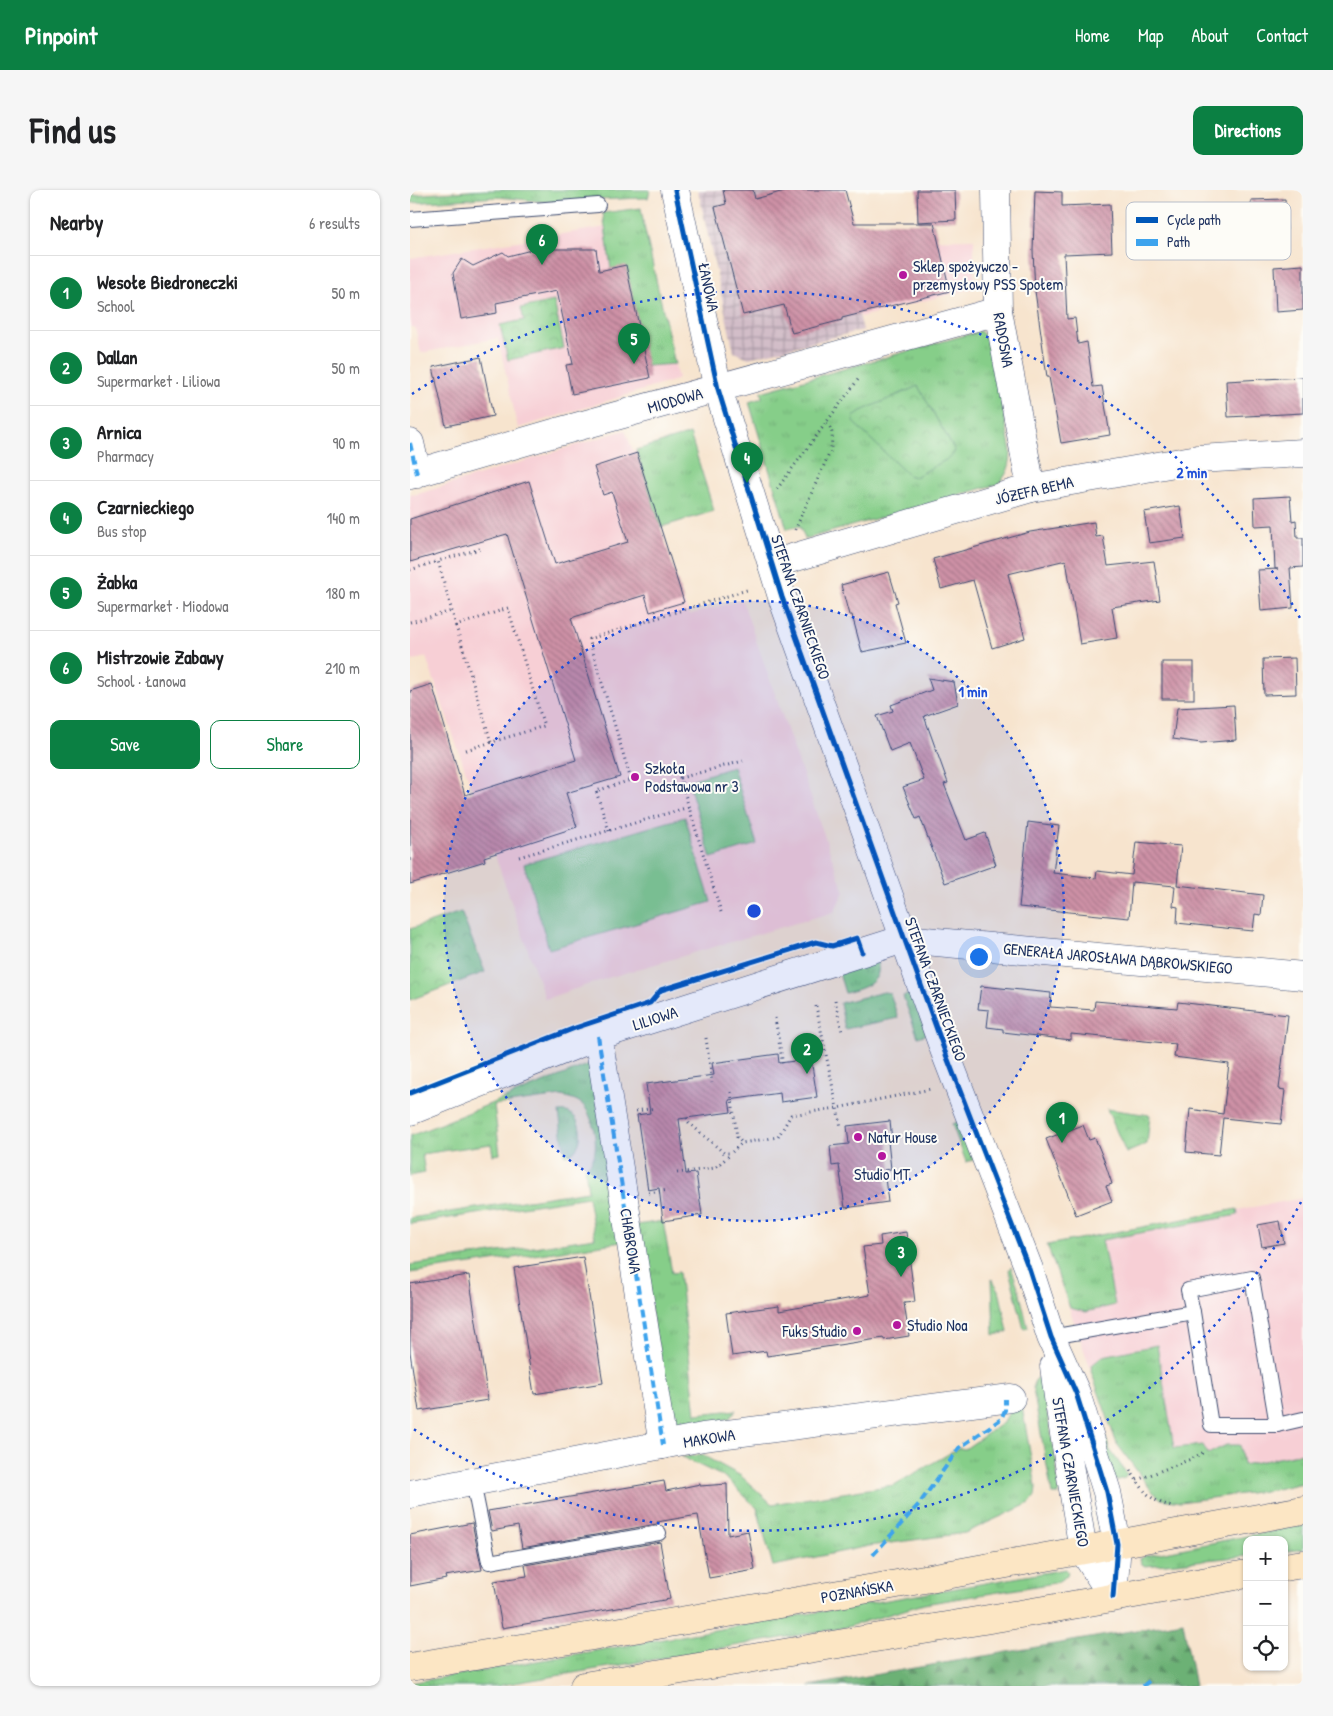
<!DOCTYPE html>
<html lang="en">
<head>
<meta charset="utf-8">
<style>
  :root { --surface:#fff; --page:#f6f6f6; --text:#202124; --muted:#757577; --line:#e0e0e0; --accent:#0b8043 }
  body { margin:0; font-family:"Patrick Hand",sans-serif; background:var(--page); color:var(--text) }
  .controls { position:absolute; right:15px; bottom:15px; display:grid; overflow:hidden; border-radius:10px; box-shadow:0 1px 4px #0004 }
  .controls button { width:45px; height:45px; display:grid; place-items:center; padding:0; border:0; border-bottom:1px solid var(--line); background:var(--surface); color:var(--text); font:25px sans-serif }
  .you { position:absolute; left:568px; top:766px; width:18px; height:18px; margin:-12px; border:4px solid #fff; border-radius:50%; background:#1a73e8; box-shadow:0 0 0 8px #1a73e833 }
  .badge { display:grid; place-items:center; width:32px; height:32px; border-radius:50%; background:var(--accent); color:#fff; font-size:16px; font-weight:700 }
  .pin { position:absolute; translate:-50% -41px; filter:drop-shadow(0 1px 2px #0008) }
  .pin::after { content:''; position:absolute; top:26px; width:18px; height:15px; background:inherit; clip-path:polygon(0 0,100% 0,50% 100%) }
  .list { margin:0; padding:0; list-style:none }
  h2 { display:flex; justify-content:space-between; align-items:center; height:65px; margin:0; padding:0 20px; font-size:21px }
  h2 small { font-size:16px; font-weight:400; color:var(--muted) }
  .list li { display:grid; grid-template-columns:32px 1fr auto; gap:15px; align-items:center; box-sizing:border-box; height:75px; padding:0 20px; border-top:1px solid var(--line) }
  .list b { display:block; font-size:19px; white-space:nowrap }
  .list p { margin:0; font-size:16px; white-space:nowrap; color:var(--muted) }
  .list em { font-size:16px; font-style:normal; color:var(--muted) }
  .actions { display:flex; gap:10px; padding:15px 20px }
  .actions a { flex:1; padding:11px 0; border:1px solid var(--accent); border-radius:10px; text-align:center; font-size:18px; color:var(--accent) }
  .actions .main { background:var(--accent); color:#fff }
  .icon { flex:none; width:28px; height:28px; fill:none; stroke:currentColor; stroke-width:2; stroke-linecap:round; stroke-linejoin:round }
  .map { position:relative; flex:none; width:893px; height:1496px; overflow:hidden; border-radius:10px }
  header { display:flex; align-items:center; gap:30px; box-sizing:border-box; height:70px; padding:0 25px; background:var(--accent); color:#fff }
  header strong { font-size:24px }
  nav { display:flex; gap:28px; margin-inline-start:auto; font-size:18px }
  .intro { display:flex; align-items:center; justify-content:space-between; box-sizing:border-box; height:120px; padding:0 30px }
  h1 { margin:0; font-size:35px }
  .button { padding:12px 22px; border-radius:10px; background:var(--accent); color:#fff; font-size:18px; font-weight:700 }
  main { display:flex; gap:30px; padding:0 30px }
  aside { flex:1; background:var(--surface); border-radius:10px; box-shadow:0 1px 4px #0004 }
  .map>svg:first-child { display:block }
  .built { fill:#f7cfd5 }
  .industrial { fill:url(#industrial-grid) }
  .grass { fill:url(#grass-tufts); stroke:#507e74 }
  .forest { fill:url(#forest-firs); stroke:#44706a }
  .park { fill:url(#park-crowns); stroke:#507e74 }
  .garden { fill:#86ce89; stroke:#507e74 }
  .building { fill:url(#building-back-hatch) }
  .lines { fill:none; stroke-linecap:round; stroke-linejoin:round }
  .lane-casing { stroke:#3c4a6f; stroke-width:16 }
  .street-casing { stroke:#3c4a6f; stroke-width:29 }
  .secondary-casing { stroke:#3c4a6f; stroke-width:29 }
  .path { stroke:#3c4a6f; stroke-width:3; stroke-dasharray:1 4; stroke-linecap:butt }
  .lane { stroke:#fff; stroke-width:14 }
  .street { stroke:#fff; stroke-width:28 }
  .secondary { stroke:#fce6c4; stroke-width:28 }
  .quiet { stroke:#3da3ed; stroke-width:4; stroke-dasharray:8 4; stroke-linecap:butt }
  .cycleway-casing { stroke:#fdfcf7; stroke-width:8 }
  .cycleway { stroke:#0057b8; stroke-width:5 }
  .ring { fill:none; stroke:#1d4ed8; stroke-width:2.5; stroke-dasharray:2.5 5 }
  .poi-dot { fill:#b5179e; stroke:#fdfcf7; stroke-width:2 }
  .labels { text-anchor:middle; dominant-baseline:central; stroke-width:4; stroke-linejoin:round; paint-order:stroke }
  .poi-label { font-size:16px; fill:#1b2f5e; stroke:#fdfcf7; text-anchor:start }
  .street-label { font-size:16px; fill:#1b2f5e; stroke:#fdfcf7 }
  .key { fill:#fdfcf7; stroke:#b9bec9; stroke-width:1 }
  .key-label { font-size:14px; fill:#1b2f5e }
  .centre { fill:#1d4ed8; stroke:#fdfcf7; stroke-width:2.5 }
  .ring-label { font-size:15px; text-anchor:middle; font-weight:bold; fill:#1d4ed8; stroke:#fdfcf7; stroke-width:4; stroke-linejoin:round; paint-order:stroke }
</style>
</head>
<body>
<header>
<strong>Pinpoint</strong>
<nav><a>Home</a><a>Map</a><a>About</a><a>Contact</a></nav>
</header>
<div class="intro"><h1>Find us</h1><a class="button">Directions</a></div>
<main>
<aside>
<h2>Nearby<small>6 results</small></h2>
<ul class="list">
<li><span class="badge">1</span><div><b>Wesołe Biedroneczki</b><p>School</p></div><em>50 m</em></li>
<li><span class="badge">2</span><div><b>Dallan</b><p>Supermarket · Liliowa</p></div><em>50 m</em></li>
<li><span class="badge">3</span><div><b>Arnica</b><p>Pharmacy</p></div><em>90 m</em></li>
<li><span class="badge">4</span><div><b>Czarnieckiego</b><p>Bus stop</p></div><em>140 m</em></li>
<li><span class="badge">5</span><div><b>Żabka</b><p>Supermarket · Miodowa</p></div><em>180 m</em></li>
<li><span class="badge">6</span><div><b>Mistrzowie Zabawy</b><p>School · Łanowa</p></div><em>210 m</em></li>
</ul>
<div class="actions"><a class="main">Save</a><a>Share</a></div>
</aside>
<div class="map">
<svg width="893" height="1496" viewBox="0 0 893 1496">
  <defs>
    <pattern id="industrial-grid" width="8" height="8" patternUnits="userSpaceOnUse" patternTransform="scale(1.25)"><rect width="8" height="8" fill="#d2bdc8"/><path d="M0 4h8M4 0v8" fill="none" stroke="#aa9aa6"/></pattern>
    <pattern id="grass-tufts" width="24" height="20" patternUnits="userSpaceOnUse" patternTransform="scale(1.25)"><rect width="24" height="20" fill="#86ce89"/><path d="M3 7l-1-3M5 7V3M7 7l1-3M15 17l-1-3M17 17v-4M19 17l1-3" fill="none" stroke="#73b179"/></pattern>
    <pattern id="forest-firs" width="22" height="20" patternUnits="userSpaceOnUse" patternTransform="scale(1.25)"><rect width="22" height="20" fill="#6cb175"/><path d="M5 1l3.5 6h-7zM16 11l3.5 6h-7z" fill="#589063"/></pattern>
    <pattern id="park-crowns" width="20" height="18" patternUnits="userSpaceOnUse" patternTransform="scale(1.25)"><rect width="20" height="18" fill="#86ce89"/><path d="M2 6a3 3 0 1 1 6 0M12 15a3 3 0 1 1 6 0" fill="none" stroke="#73b179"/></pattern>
    <pattern id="building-back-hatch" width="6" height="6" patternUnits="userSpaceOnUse" patternTransform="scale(1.25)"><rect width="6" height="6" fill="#ce91a6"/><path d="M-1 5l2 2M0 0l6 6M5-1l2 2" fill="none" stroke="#a6778a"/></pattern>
  </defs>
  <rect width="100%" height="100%" fill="#fdfcf7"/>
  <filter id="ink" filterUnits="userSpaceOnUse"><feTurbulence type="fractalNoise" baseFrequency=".02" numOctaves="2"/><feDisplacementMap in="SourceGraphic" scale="10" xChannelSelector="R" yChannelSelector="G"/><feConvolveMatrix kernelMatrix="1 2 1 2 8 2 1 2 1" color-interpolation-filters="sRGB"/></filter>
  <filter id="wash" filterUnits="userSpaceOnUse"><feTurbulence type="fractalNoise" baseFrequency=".0096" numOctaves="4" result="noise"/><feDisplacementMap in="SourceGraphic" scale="20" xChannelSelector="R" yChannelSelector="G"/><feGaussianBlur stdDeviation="1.12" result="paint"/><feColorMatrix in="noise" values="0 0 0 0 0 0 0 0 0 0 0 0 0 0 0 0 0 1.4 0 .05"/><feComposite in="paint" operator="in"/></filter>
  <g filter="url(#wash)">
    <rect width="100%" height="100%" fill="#f7e4ce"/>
    <g class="built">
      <path d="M228 32 234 36 268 188 266 190 108 238 88 148 11 163 5 137H0V68Z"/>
      <path d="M564 49V98L450 127 429 52Z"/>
      <path d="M215 240 223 261 280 244 304 321 251 337 274 412 279 425 332 410 434 702 424 722 201 787 135 809 16 467 0 471V305L8 304Z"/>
      <path d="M893 1008V1293L862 1300 770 1312 751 1309 742 1301 707 1254 637 1055Z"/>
    </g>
    <path class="industrial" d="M288 0H415L453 140 339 168 324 162Z"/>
    <g class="grass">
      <path d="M75 0H240L238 8H232L137 12 88 7 0 13V5Z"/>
      <path d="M231 18 234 36 265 174 237 176 216 76 201 79 193 23Z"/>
      <path d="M570 141 577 148 582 160 601 262C600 276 598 284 588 294L395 349 390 336 377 339 339 212 352 208 351 202Z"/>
      <path d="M280 244 304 321 251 337 226 260Z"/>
      <path d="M467 772C474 793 451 799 435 803L429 783Z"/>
      <path d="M474 802 480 803 488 828 435 839 430 813Z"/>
      <path d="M502 803 517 844 508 847 493 806Z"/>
      <path d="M180 874 212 1052 0 1083V1075L185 1048 178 1007 0 1034V1028L178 1001 175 978C177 976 179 975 181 972 190 960 184 926 173 915 167 909 159 908 151 906L84 915 90 964 83 965 81 954 12 964 15 983 0 986V946Z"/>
      <path d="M149 922C153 922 157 921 161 924 174 932 175 962 155 965Z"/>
      <path d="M549 931 564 970 556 972 542 934Z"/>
      <path d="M827 1019 828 1025 692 1050 705 1115 676 1122 660 1118 637 1055Z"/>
      <path d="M253 1031 262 1083 269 1082 286 1224 326 1220 319 1229 261 1238 227 1035Z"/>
      <path d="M601 1077 609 1100 618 1138 614 1139 599 1080Z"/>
      <path d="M582 1089 589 1100 598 1142 584 1145Z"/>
      <path d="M747 1155 764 1258 793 1255 798 1264 816 1255H830L833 1275 893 1263V1293L862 1300 770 1312 751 1309 742 1301 707 1254 681 1181 682 1175 693 1166Z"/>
      <path d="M672 1184 700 1260 717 1284 715 1288 705 1291Z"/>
      <path d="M626 1188H630L632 1196 646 1269 649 1304H642L624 1205 623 1195Z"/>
      <path d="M611 1211 626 1297 625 1306 620 1313 555 1343 459 1356 363 1376 347 1318 316 1288 272 1267 292 1265 331 1286 362 1314 484 1295 549 1258 555 1259 594 1232 599 1222Z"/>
      <path d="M893 1335V1359L874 1362V1350H837V1366L735 1376 732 1374 730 1369 735 1366Z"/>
      <path d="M656 1379 658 1382 657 1386 645 1393 514 1414 437 1437 86 1496H0V1493Z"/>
    </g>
    <path class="forest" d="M773 1432 785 1496H399Z"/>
    <g class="park">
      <path d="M144 111 154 158 98 170 90 135 114 130 111 118Z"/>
      <path d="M508 196 545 261 541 267 505 287 498 285 443 232 444 226 451 221Z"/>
      <path d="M51 722 75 782 0 810V739Z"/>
      <path d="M697 919 740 925 737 954 716 963Z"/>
    </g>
    <g class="garden">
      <path d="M323 577 347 654 301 668 278 591Z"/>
      <path d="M275 627 301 712 139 759 114 674Z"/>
    </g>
    <g id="blocks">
      <g class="building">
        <path d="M313 0H343L345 9 378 0H435L444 33H524L540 101 432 128V130L382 143 374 115 333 125 305 17 316 14Z"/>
        <path d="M507 0H545L546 30 508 32Z"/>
        <path d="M625 1 652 2V16L700 14 702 62 654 64 657 129 665 128 668 154 677 152 683 197 692 196 700 245 651 253 639 187H637L625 101 623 61Z"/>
        <path d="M875 9 877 40 842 42 841 10Z"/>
        <path d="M125 59H186L189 81 216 75 240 188 162 204 156 175 163 174 147 101 86 113 87 123 51 129 43 83 52 69 63 76 93 62 98 66Z"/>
        <path d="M893 75V120L866 122 864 77Z"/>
        <path d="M71 167 83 226 36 236 23 177Z"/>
        <path d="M893 187V223L818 227 816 191Z"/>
        <path d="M227 263 274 412 240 422 235 405 161 428 210 587 156 603 167 637 74 667 75 671 0 694V501L22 494 55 605 166 570 97 344 0 372V329L119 291 145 374 218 352 202 302 193 305 184 277Z"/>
        <path d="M880 306 882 331 886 330 887 348H893V377L880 378 883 418 851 421 848 380 868 379H865L863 335 845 336 844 308Z"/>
        <path d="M770 316 775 348 739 353 734 322Z"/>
        <path d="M684 332 686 347 693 346 698 376 744 371 750 410 702 417 707 448 670 454 656 370 598 384 615 448 582 458 563 390 531 399 523 369 620 342Z"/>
        <path d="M479 382 488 412 485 413 496 453 452 462 442 425H439L431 395Z"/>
        <path d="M885 468 886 504 854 505 853 469Z"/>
        <rect x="752" y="472" width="32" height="37"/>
        <path d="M518 488 544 492 548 514 514 526 538 593 534 594 556 650 575 643 586 675 535 693 510 627 506 629 493 597 514 590 500 553 480 561 467 526 483 521 481 515 522 500Z"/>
        <path d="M824 515 826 550 791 553 763 549 767 518Z"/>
        <path d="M618 632 649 636 643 683 686 688 687 681 722 685 726 652 771 656 767 695 853 705 851 725 845 724 843 741 767 733 768 717 763 716 765 696 722 692 719 728 609 717Z"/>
        <path d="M571 796 641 803 640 817 684 820 685 811 767 818 768 812 878 825 869 899 875 900 871 934 813 928 809 965 776 962 780 919 813 924 819 874 764 867 766 854 661 844V850L593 842V839L577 837 579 820 568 819Z"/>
        <path d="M368 864 369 873 401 869 407 907 371 912 370 903 319 910 321 922 269 929 276 984 286 983 292 1025 253 1031 249 998 238 1000 227 925 240 923 236 894 304 885 302 873Z"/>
        <path d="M480 931 482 951H478L481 979 474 980 478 1012 435 1018 429 975 422 976 420 956 439 954 437 936Z"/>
        <path d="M673 935 679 950 685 948 694 970 702 994 696 996 702 1011 666 1025 636 949Z"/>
        <path d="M870 1031 874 1053 852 1057 848 1035Z"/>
        <path d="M496 1042 505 1112 494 1113 499 1146 474 1150V1148L357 1166 356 1161 322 1166 316 1123 369 1116V1121L460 1105 453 1057 471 1055 470 1046Z"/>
        <path d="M173 1067 193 1193 124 1204 104 1078Z"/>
        <path d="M59 1085 78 1210 9 1221 0 1162V1094Z"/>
        <path d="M254 1291 256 1301 290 1294V1296L317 1294 318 1345 338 1341 345 1380 299 1388 288 1325 247 1332V1334L112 1358 108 1336 82 1341 78 1321Z"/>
        <path d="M62 1333 72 1380 35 1386 36 1389 0 1396V1345Z"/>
        <path d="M250 1352 260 1409 92 1438 84 1391 117 1386 115 1375Z"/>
      </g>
    </g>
  </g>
  <g filter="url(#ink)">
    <use href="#blocks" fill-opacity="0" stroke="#3c4a6f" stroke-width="1"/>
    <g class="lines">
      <defs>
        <g id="lane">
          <path d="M0 29 188 15"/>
          <path d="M783 1122 801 1235H867"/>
          <path d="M641 1147 783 1122 778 1100 842 1088 867 1235 893 1229"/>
          <path d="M63 1292 79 1372 249 1343"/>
        </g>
        <g id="street">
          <path d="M265 0 308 199 372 407 535 862 619 1079 641 1147 666 1203 697 1302 707 1354 703 1407"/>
          <path d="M586 0 588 121 621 298"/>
          <path d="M0 253 7 284"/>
          <path d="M0 285 144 243 588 121"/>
          <path d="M362 374 621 298 788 269 893 263"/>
          <path d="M188 846 253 1255"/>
          <path d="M0 921 188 846 494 749 893 786"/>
          <path d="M644 1176 648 1207 673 1360 703 1407"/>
          <path d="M0 1304 293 1247 601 1208"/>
        </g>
        <g id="secondary">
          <path d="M874 1377 893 1374"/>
          <path d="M0 1477 476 1396 893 1320"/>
          <path d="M174 1496 634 1420 837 1384"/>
        </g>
      </defs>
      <use href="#lane" class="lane-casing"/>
      <use href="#street" class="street-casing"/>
      <use href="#secondary" class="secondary-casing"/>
      <g class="path">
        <path d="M367 299 450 187"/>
        <path d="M385 340 420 262C422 251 425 240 416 232"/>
        <path d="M0 380 28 371"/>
        <path d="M0 432 42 421"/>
        <path d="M46 436 28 371 70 359"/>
        <path d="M56 560 134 536 98 418 46 436 81 552"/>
        <path d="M199 641 186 601 221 590 179 449 340 399"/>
        <path d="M109 667 279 617"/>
        <path d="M311 722 270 588 333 571"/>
        <path d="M425 810 432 842"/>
        <path d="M406 816 431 937"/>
        <path d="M365 828 373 875"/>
        <path d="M296 848 302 893"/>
        <path d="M321 902 327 947 332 953"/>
        <path d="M226 921 245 918"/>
        <path d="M277 928 279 933 314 963H321L332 953 368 947 381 925 427 918 521 899"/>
        <path d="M267 983 305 978 321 964"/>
        <path d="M239 1003 258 1000"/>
        <path d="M720 1280C733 1299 737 1310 761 1316"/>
        <path d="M727 1290 781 1269 796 1261"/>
      </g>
      <use href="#lane" class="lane"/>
      <use href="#street" class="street"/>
      <use href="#secondary" class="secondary"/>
      <g class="quiet">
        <path d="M0 253 7 284"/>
        <path d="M188 846 253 1255"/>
        <path d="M463 1365 510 1313 549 1258 591 1229 595 1220V1209"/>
        <path d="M733 1496 739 1491"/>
      </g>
      <defs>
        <g id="cycleway">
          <path d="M265 0 308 199 372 407 535 862 619 1079 641 1147 666 1203 697 1302 707 1354 703 1407"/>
          <path d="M0 903 165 838 240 813 251 800 406 752 422 756 447 748 452 762"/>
        </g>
      </defs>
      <use href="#cycleway" class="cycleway-casing"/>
      <use href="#cycleway" class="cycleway"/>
    </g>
  </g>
  <circle cx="344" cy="721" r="310" fill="#1d4ed8" fill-opacity=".12"/>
  <g class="ring">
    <circle cx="344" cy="721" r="310"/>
    <path d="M891 1012A620 620 0 0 1 2 1238M2 204A620 620 0 0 1 891 430"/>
  </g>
  <g class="poi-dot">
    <circle cx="493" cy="85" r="5"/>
    <circle cx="225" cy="587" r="5"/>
    <circle cx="448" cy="947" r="5"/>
    <circle cx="472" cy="966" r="5"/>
    <circle cx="487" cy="1135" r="5"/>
    <circle cx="447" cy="1141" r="5"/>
  </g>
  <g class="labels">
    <g class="poi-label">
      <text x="503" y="76">Sklep spożywczo -<tspan x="503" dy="18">przemysłowy PSS Społem</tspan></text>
      <text x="235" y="578">Szkoła<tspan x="235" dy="18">Podstawowa nr 3</tspan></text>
      <text x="458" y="947">Natur House</text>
      <text x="472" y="984" text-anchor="middle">Studio MT</text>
      <text x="497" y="1135">Studio Noa</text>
      <text x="437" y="1141" text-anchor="end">Fuks Studio</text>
    </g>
    <g class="street-label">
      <text transform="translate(299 97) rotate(78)">ŁANOWA</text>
      <text transform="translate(594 150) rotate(80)">RADOSNA</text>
      <text transform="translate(265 210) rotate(-16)">MIODOWA</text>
      <text transform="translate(624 300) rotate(-13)">JÓZEFA BEMA</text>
      <text transform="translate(391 417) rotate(71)">STEFANA CZARNIECKIEGO</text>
      <text transform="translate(708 768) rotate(5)">GENERAŁA JAROSŁAWA DĄBROWSKIEGO</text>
      <text transform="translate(526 799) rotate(70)">STEFANA CZARNIECKIEGO</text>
      <text transform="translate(245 828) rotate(-18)">LILIOWA</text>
      <text transform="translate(221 1051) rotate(81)">CHABROWA</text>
      <text transform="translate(299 1248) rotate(-9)">MAKOWA</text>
      <text transform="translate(661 1282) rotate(80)">STEFANA CZARNIECKIEGO</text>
      <text transform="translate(447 1401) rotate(-10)">POZNAŃSKA</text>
    </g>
  </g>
  <rect x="716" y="12" width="165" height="58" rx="8" class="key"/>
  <rect x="726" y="27" width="22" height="6" fill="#0057b8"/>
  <rect x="726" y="49" width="22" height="7" fill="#3da3ed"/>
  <g class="key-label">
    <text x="757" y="35">Cycle path</text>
    <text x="757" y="57">Path</text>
  </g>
  <circle cx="344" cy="721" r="8" class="centre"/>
  <g class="ring-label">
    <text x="782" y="288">2 min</text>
    <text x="563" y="507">1 min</text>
  </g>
</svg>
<div class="controls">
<button>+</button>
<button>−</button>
<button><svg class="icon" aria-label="locate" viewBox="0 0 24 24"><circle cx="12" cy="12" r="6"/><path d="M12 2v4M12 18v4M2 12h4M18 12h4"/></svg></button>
</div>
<div class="you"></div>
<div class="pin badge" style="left:652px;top:953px">1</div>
<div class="pin badge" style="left:397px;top:884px">2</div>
<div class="pin badge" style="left:491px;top:1087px">3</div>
<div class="pin badge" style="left:337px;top:293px">4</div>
<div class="pin badge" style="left:224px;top:174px">5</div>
<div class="pin badge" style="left:132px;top:75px">6</div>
</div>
</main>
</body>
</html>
